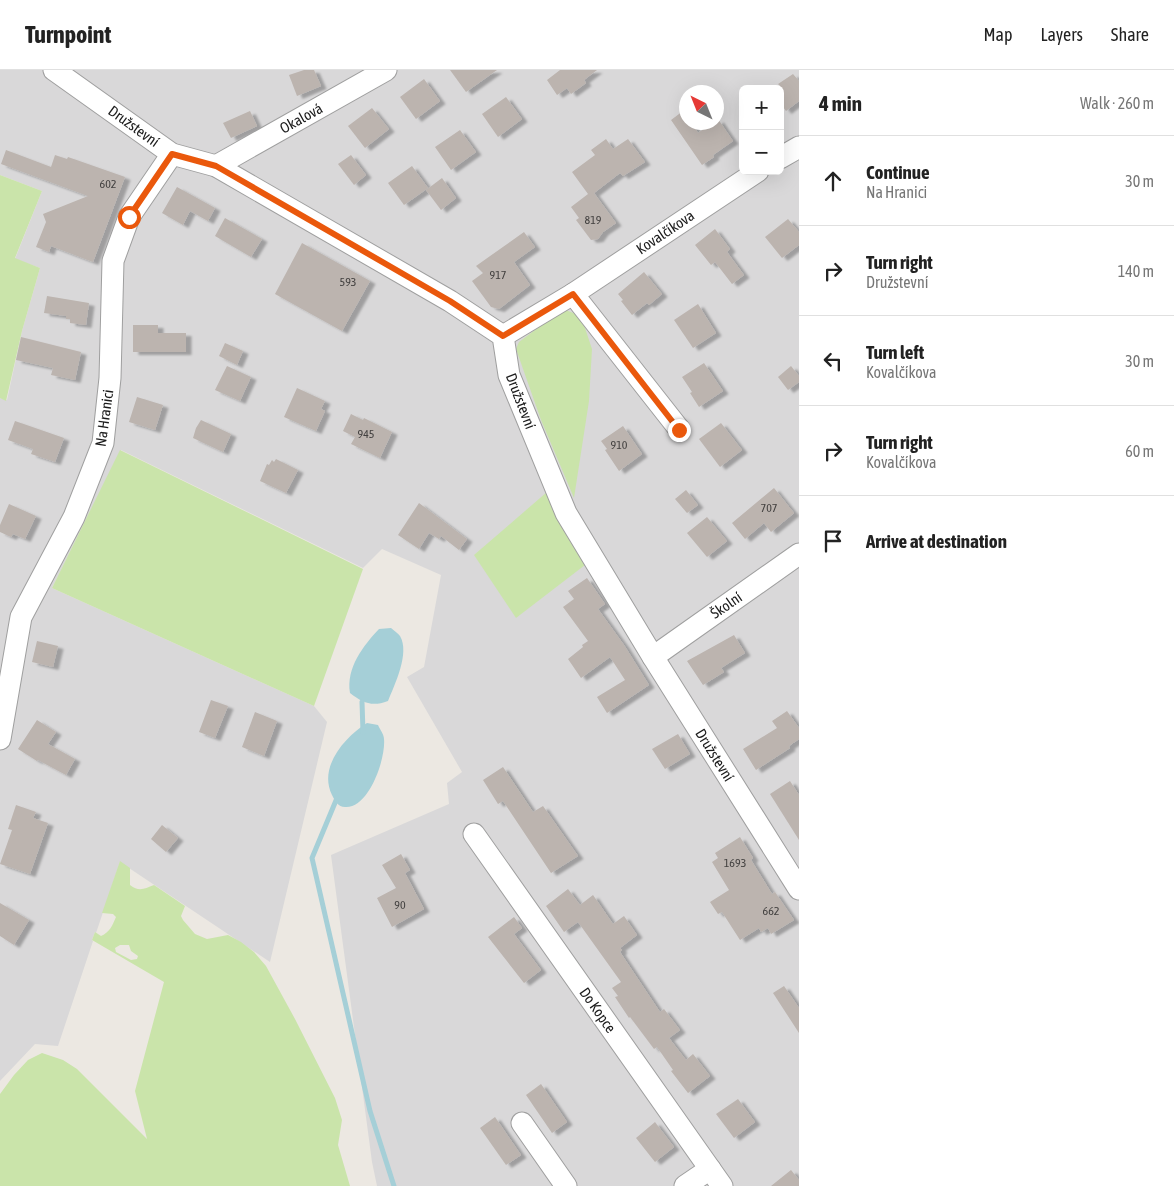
<!DOCTYPE html>
<html lang="en">
<head>
<meta charset="utf-8">
<style>
  :root { --surface:#fff; --page:#f6f6f6; --text:#222; --muted:#767676; --line:#e0e0e0 }
  body { margin:0; font-family:"Asap Condensed",sans-serif; background:var(--page); color:var(--text) }
  .controls { position:absolute; right:15px; top:15px; display:grid; overflow:hidden; border-radius:8px; box-shadow:0 5px 20px #0002 }
  .controls button { width:45px; height:45px; display:grid; place-items:center; padding:0; border:0; border-bottom:1px solid var(--line); background:var(--surface); color:var(--text); font:25px sans-serif }
  .compass { position:absolute; left:679px; top:15px; width:45px; height:45px; border-radius:50%; background:var(--surface); box-shadow:0 5px 20px #0002; rotate:317deg }
  .stop { position:absolute; width:15px; height:15px; margin:-11px; border:4px solid #ea580c; border-radius:50%; background:#fff }
  .stop.end { background:#ea580c; border-color:#fff; box-shadow:0 1px 5px #0008 }
  .list { margin:0; padding:0; list-style:none }
  h2 { display:flex; justify-content:space-between; align-items:center; height:65px; margin:0; padding:0 20px; font-size:21px }
  h2 small { font-size:16px; font-weight:400; color:var(--muted) }
  .list li { display:grid; grid-template-columns:32px 1fr auto; gap:15px; align-items:center; box-sizing:border-box; height:90px; padding:0 20px; border-top:1px solid var(--line) }
  .list b { display:block; font-size:19px; white-space:nowrap }
  .list p { margin:0; font-size:16px; white-space:nowrap; color:var(--muted) }
  .list em { font-size:16px; font-style:normal; color:var(--muted) }
  .icon { flex:none; width:28px; height:28px; fill:none; stroke:currentColor; stroke-width:2; stroke-linecap:round; stroke-linejoin:round }
  .map { position:relative; flex:none; width:799px; height:1116px; overflow:hidden }
  header { display:flex; align-items:center; gap:30px; box-sizing:border-box; height:70px; padding:0 25px; background:var(--surface); border-bottom:1px solid var(--line) }
  header strong { font-size:24px }
  nav { display:flex; gap:28px; margin-inline-start:auto; font-size:18px }
  main { display:flex }
  aside { flex:1; background:var(--surface) }
  .map>svg:first-child { display:block }
  .residential { fill:#d9d8d9; fill-rule:evenodd }
  .grass { fill:#cae4aa; fill-rule:evenodd }
  .water { fill:#a5cfd7 }
  .lines { fill:none; stroke-linecap:round; stroke-linejoin:round }
  .stream { stroke:#a5cfd7; stroke-width:5 }
  .building { fill:#bcb4af; filter:url(#shadow) }
  .minor-casing { stroke:#9f9f9f; stroke-width:23 }
  .minor { stroke:#fff; stroke-width:21 }
  .route { stroke:#ea580c; stroke-width:6 }
  .labels { text-anchor:middle; dominant-baseline:central; stroke-width:4; stroke-linejoin:round; paint-order:stroke }
  .number-label { font-size:12px; fill:#434140 }
  .street-label { font-size:15px; fill:#1b1b1b; stroke:#fff }
</style>
</head>
<body>
<header>
<strong>Turnpoint</strong>
<nav><a>Map</a><a>Layers</a><a>Share</a></nav>
</header>
<main>
<div class="map">
<svg width="799" height="1116" viewBox="0 0 799 1116">
  <defs>
    <filter id="shadow"><feDropShadow dx="5.5" dy="3" stdDeviation="1" flood-color="#0004"/></filter>
  </defs>
  <rect width="100%" height="100%" fill="#ece8e2"/>
  <path class="residential" d="M0 0H799V1116H377L372 1092 331 785 449 734 447 713 462 702 407 607 424 597 441 505 382 479 363 498 121 380 52 518 314 636 327 652 270 892 120 792 96 863 95 862 92 870 93 871 58 976 35 974 0 1011V328L7 330 22 261 40 198 15 189 42 121 0 105ZM743 19H780V101H743ZM686 22H716V52H686Z"/>
  <g class="grass">
    <path d="M0 105 42 121 15 188 40 198 22 261 6 331 0 328Z"/>
    <path d="M563 239 581 246 592 279 589 331 574 428 541 350 516 279 519 272Z"/>
    <path d="M120 380 363 499 314 636 52 518Z"/>
    <path d="M547 422 585 495 516 548 474 485Z"/>
    <path d="M120 791 130 798V815C139 822 144 819 154 815L185 836 181 846 183 850 195 864 207 869 228 865 241 872 254 882 266 896 295 949 335 1028 342 1050 338 1075 350 1116H0V1024L14 1005 28 990 42 983 63 990 77 999 147 1069 135 1021 164 912 92 870 95 862 101 866C110 862 112 856 116 847L113 844 102 843ZM120 875H129L131 881 138 886 137 889 131 890 116 882 115 878Z"/>
  </g>
  <g class="water">
    <path d="M391 558C394 561 398 563 400 566 410 583 395 614 388 631 372 637 363 633 350 623 346 598 363 576 379 559Z"/>
    <path d="M367 653 378 655C380 660 384 664 384 669 386 688 369 739 345 737 338 737 335 731 332 725 318 697 345 667 367 653Z"/>
  </g>
  <g class="lines">
    <g class="stream">
      <path d="M362 632 363 662"/>
      <path d="M337 728 312 788 370 1041 394 1116"/>
    </g>
  </g>
  <g class="building">
    <path d="M304 0H314L321 16 297 26 289 5Z"/>
    <path d="M450 0H497L466 22Z"/>
    <path d="M560 0H597L584 10 586 13 571 24 567 18 557 25 547 10Z"/>
    <path d="M793 4 799 11V31L786 41 780 33V16L778 14Z"/>
    <path d="M424 9 440 31 416 49 400 27Z"/>
    <path d="M506 27 522 49 498 67 482 44Z"/>
    <path d="M372 38 389 59 365 78 348 56Z"/>
    <path d="M250 41 257 56 231 68 223 53Z"/>
    <path d="M683 41 686 46V52H691L698 63 713 52H716L718 49 733 71 713 85 714 87 702 95 671 50Z"/>
    <path d="M460 60 476 82 451 100 435 77Z"/>
    <path d="M606 69 613 79 628 69 645 92 623 106 620 103 594 123 616 153 603 162 598 169 591 170 576 150 579 148 571 137 588 124 572 102 595 85 591 80Z"/>
    <path d="M6 80 51 97 55 85 67 89 68 87 125 107 93 192 51 176 49 182 36 177 46 152 43 144 88 126 1 94Z"/>
    <path d="M351 85 366 105 354 115 338 94Z"/>
    <path d="M412 96 428 118 404 135 388 113Z"/>
    <path d="M442 108 456 128 441 140 426 120Z"/>
    <path d="M177 117 215 138 208 151 190 141 183 155 162 143Z"/>
    <path d="M225 148 262 169 251 187 215 166Z"/>
    <path d="M788 149 799 162V175L782 188 765 167Z"/>
    <path d="M715 159 730 179 727 182 744 205 732 214 715 192 711 195 695 175Z"/>
    <path d="M524 162 535 177 514 192 530 215 499 239 491 237 472 211 483 203 476 196Z"/>
    <path d="M302 173 370 211 342 261 275 224Z"/>
    <path d="M644 202 662 224 649 235 647 233 632 245 621 231 623 230 618 224Z"/>
    <path d="M47 226 89 233 86 255 70 253V249H66V246L44 243Z"/>
    <path d="M698 234 716 263 693 278 674 250Z"/>
    <path d="M133 255H158V263H186V282H133Z"/>
    <path d="M21 267 81 282 75 310 51 305 53 298 16 290Z"/>
    <path d="M225 273 243 281 237 295 219 286Z"/>
    <path d="M704 293 723 321 699 337 690 323 692 322 682 307Z"/>
    <path d="M227 296 251 307 240 331 215 320Z"/>
    <path d="M791 296 799 306V312L788 320 778 307Z"/>
    <path d="M297 318 325 331 321 339 325 341 316 361 284 347Z"/>
    <path d="M137 327 163 335 155 360 129 352Z"/>
    <path d="M351 344 363 350 364 348 392 362 380 388 351 374 355 367 343 361Z"/>
    <path d="M201 350 231 364 223 382 193 368 196 358Z"/>
    <path d="M15 351 64 368 55 392 31 384 33 379 8 370Z"/>
    <path d="M721 353 742 380 720 397 699 369Z"/>
    <path d="M623 356 642 384 619 401 605 380 607 379 601 371Z"/>
    <path d="M276 389 298 400 286 423 260 411 267 394 269 395 272 390 274 392Z"/>
    <path d="M774 418 794 443 771 462 764 453 745 469 732 453Z"/>
    <path d="M686 420 698 435 687 443 675 429Z"/>
    <path d="M419 433 467 469 459 480 441 466 439 469 429 463 419 479 398 465Z"/>
    <path d="M9 434 36 446 25 469 13 464 11 467 0 462V455Z"/>
    <path d="M707 447 727 471 707 487 687 463Z"/>
    <path d="M587 508 605 534 598 539 624 575 649 615 607 643 597 627 625 610 610 587 581 608 568 589 583 577 582 575 588 571 563 537 574 529 568 521Z"/>
    <path d="M734 565 745 583 721 598 724 602 703 615 687 591Z"/>
    <path d="M37 571 58 576 53 597 32 592Z"/>
    <path d="M211 630 228 636 215 668 199 662Z"/>
    <path d="M787 641 799 658V669L789 676 790 678 756 700 743 679 777 658 772 651Z"/>
    <path d="M255 642 277 651 264 686 242 677Z"/>
    <path d="M37 650 56 662 48 674 75 689 66 705 38 690 37 691 18 679Z"/>
    <path d="M678 664 690 684 665 699 652 679Z"/>
    <path d="M503 697 533 742 543 736 578 786 551 803 503 731 498 734 483 710Z"/>
    <path d="M790 711 799 725V770L770 724Z"/>
    <path d="M16 735 36 742 33 748 48 753 30 804 0 794 12 760 8 759Z"/>
    <path d="M162 755 178 768 166 782 151 769Z"/>
    <path d="M740 767 753 788 751 790 772 824 775 822 794 850 771 864 768 858 761 862 759 858 740 870 722 842 718 844 710 832 729 820 712 792 718 788 715 783Z"/>
    <path d="M401 784 410 800 405 803 424 839 392 857 377 828 396 818 382 795Z"/>
    <path d="M568 819 580 835 593 825 613 854 624 846 637 865 620 878 622 880 620 882 660 942 664 939 680 960 669 968 686 990 693 984 710 1006 688 1023 671 1001 673 1000 657 977 654 979 630 947 629 948 615 927 618 926 612 918 621 912 578 852 564 862 546 836Z"/>
    <path d="M0 833 29 850 14 875 0 866Z"/>
    <path d="M514 847 522 858 514 864 541 900 524 913 488 867Z"/>
    <path d="M784 916 799 938V963L773 923Z"/>
    <path d="M541 1014 567 1052 552 1063 526 1025Z"/>
    <path d="M738 1029 755 1052 734 1068 716 1044Z"/>
    <path d="M495 1047 521 1085 506 1095 480 1058Z"/>
    <path d="M655 1052 674 1077 655 1092 636 1068Z"/>
    <path d="M791 1100 799 1110V1116H771Z"/>
  </g>
  <g class="lines">
    <defs>
      <g id="minor">
        <path d="M54 0 172 84 216 96 450 231 503 266 509 305 566 443 653 587 799 819"/>
        <path d="M780 88 799 77"/>
        <path d="M216 96 386 0"/>
        <path d="M573 224 679 359"/>
        <path d="M503 266 573 224 758 101"/>
        <path d="M653 587 799 484"/>
        <path d="M0 669 21 547 74 447 103 373 110 308 113 191 129 147 172 84"/>
        <path d="M474 764 722 1116"/>
        <path d="M522 1053 566 1116"/>
        <path d="M685 1116 710 1099"/>
      </g>
    </defs>
    <use href="#minor" class="minor-casing"/>
    <use href="#minor" class="minor"/>
  </g>
  <g class="lines">
    <path class="route" d="M129 147 172 84 216 96 450 231 503 266 573 224 679 360"/>
  </g>
  <g class="labels">
    <g class="number-label">
      <text x="108" y="114">602</text>
      <text x="593" y="150">819</text>
      <text x="498" y="205">917</text>
      <text x="348" y="212">593</text>
      <text x="366" y="364">945</text>
      <text x="619" y="375">910</text>
      <text x="769" y="438">707</text>
      <text x="735" y="793">1693</text>
      <text x="400" y="835">90</text>
      <text x="771" y="841">662</text>
    </g>
    <g class="street-label">
      <text transform="translate(301 48) rotate(-29)">Okalová</text>
      <text transform="translate(134 56) rotate(36)">Družstevní</text>
      <text transform="translate(665 162) rotate(-34)">Kovalčíkova</text>
      <text transform="translate(521 331) rotate(69)">Družstevní</text>
      <text transform="translate(104 348) rotate(-82)">Na Hranici</text>
      <text transform="translate(726 535) rotate(-35)">Školní</text>
      <text transform="translate(715 685) rotate(58)">Družstevní</text>
      <text transform="translate(598 940) rotate(55)">Do Kopce</text>
    </g>
  </g>
</svg>
<div class="controls">
<button>+</button>
<button>−</button>
</div>
<svg class="compass" viewBox="-18 -18 36 36"><path d="M0-13l5 13h-10z" fill="#e53935"/><path d="M0 13l5-13h-10z" fill="#767676"/></svg>
<div class="stop" style="left:129px;top:147px"></div>
<div class="stop end" style="left:679px;top:360px"></div>
</div>
<aside>
<h2>4 min<small>Walk · 260 m</small></h2>
<ul class="list">
<li><svg class="icon" aria-label="ahead" viewBox="0 0 24 24"><path d="M12 20V5M6 11l6-6 6 6"/></svg><div><b>Continue</b><p>Na Hranici</p></div><em>30 m</em></li>
<li><svg class="icon" aria-label="right" viewBox="0 0 24 24"><path d="M7 20v-9h11M14 6l5 5-5 5"/></svg><div><b>Turn right</b><p>Družstevní</p></div><em>140 m</em></li>
<li><svg class="icon" aria-label="left" viewBox="0 0 24 24"><path d="M17 20v-9H6M10 6l-5 5 5 5"/></svg><div><b>Turn left</b><p>Kovalčíkova</p></div><em>30 m</em></li>
<li><svg class="icon" aria-label="right" viewBox="0 0 24 24"><path d="M7 20v-9h11M14 6l5 5-5 5"/></svg><div><b>Turn right</b><p>Kovalčíkova</p></div><em>60 m</em></li>
<li><svg class="icon" aria-label="arrive" viewBox="0 0 24 24"><path d="M6 21V4h12l-3 4 3 4H6"/></svg><div><b>Arrive at destination</b></div></li>
</ul>
</aside>
</main>
</body>
</html>
